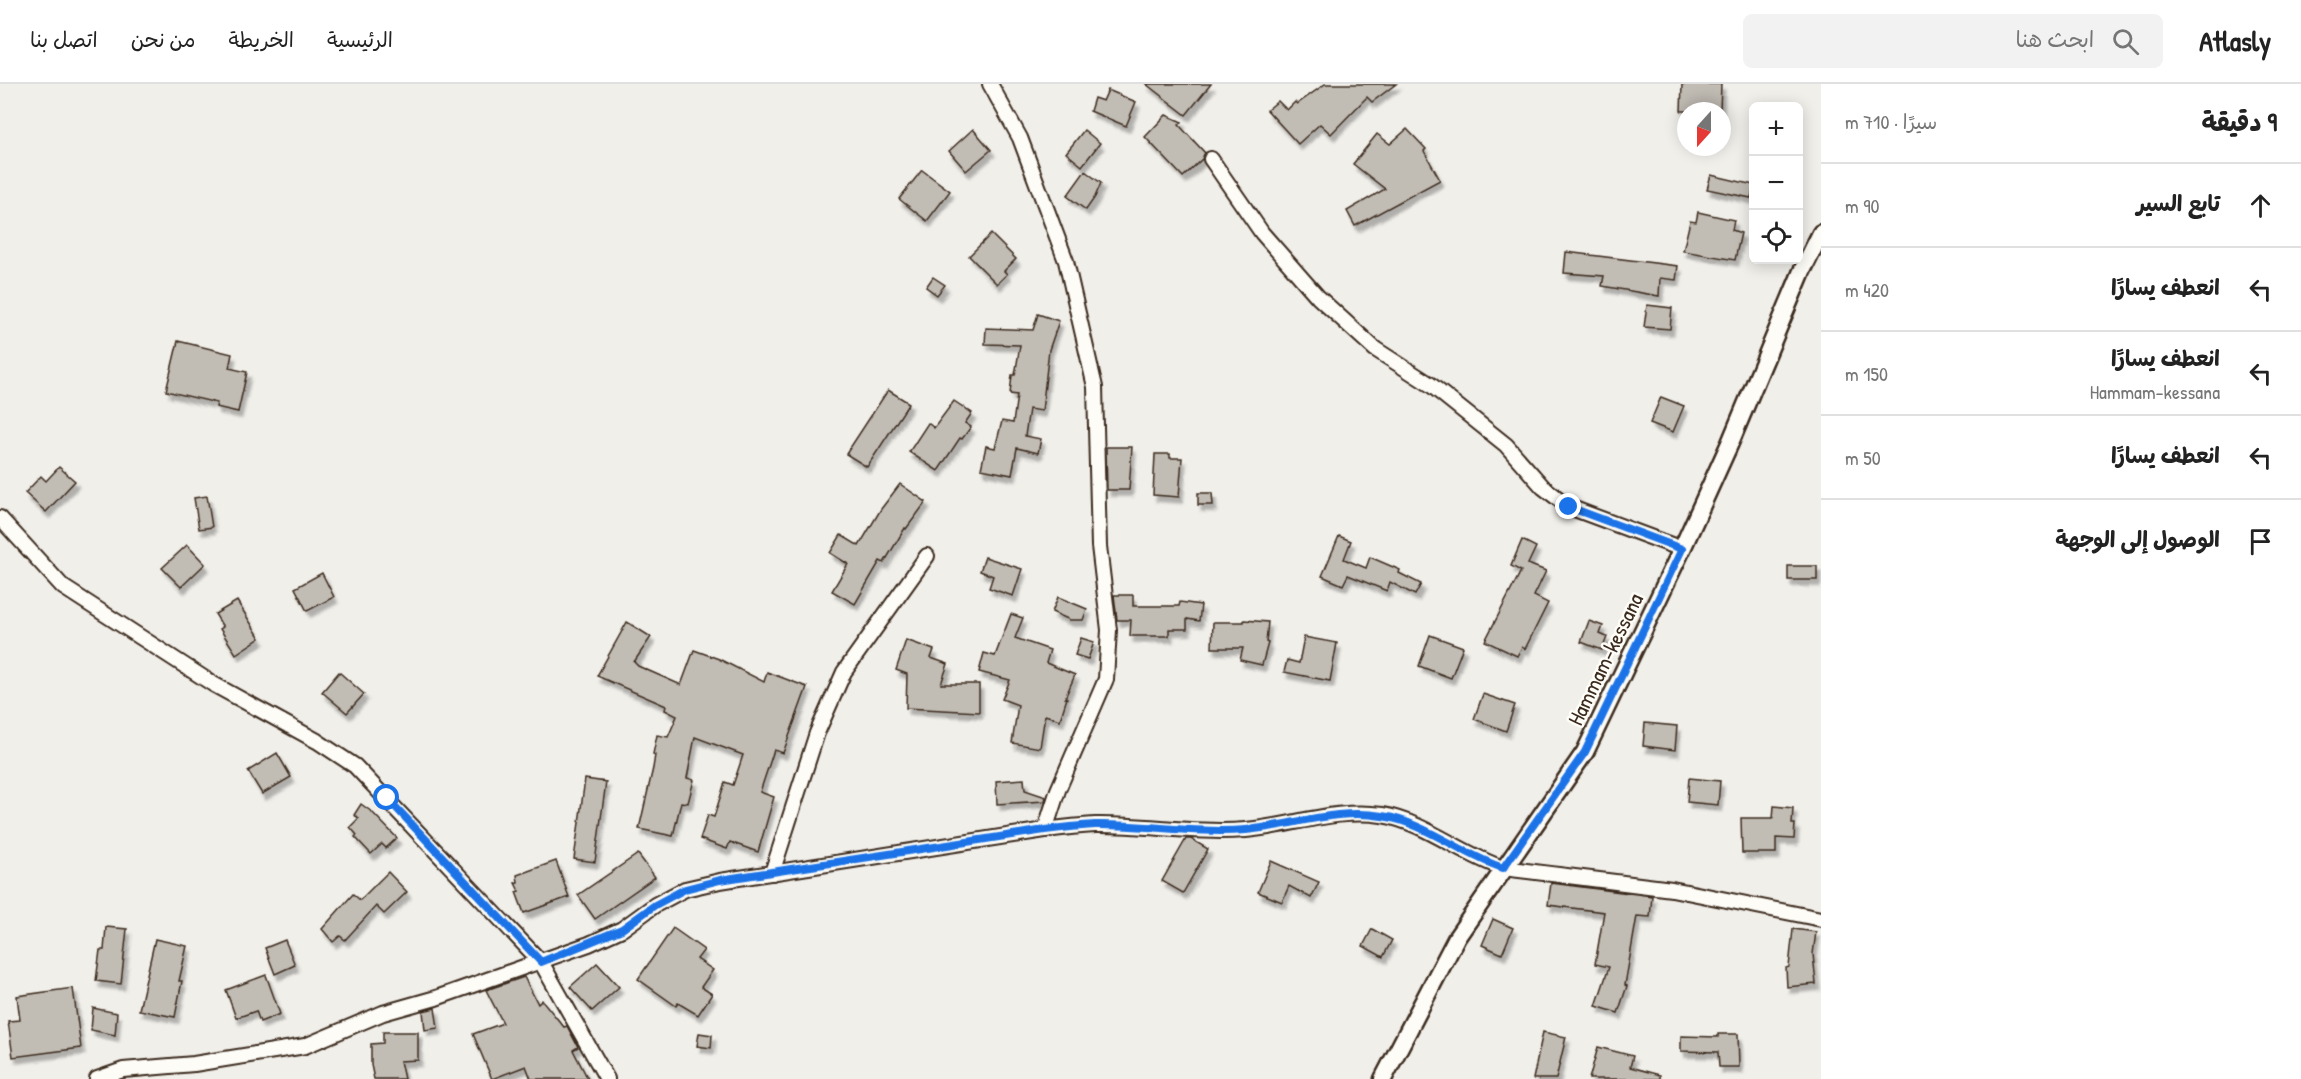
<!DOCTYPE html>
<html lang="ar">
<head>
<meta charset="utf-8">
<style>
  :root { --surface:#fff; --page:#f2f2f2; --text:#222; --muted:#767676; --line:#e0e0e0 }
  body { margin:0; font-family:"Patrick Hand","Playpen Sans Arabic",sans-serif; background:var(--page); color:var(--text); direction:rtl }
  .controls { position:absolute; right:18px; top:18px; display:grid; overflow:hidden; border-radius:9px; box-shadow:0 3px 15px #0003 }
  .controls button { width:54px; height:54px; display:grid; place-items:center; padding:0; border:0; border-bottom:2px solid var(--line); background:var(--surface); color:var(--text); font:30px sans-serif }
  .compass { position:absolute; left:1677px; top:18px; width:54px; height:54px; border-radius:50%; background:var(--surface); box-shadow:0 3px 15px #0003; rotate:201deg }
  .stop { position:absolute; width:18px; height:18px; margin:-14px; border:4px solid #1a73e8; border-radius:50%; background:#fff }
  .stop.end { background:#1a73e8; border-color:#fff; box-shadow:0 2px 6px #0008 }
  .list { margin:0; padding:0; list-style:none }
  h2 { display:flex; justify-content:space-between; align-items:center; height:78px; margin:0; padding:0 24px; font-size:26px }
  h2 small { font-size:20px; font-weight:400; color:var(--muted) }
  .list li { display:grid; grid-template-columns:39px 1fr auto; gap:18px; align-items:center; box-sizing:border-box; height:84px; padding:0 24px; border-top:2px solid var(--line) }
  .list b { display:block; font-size:22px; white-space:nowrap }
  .list p { margin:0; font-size:20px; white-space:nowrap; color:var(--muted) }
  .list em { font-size:20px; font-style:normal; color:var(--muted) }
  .icon { flex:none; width:33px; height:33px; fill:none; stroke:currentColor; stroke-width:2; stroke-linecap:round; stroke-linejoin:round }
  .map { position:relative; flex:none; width:1821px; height:995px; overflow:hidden; direction:ltr }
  header { display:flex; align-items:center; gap:36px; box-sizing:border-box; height:84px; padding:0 30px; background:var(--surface); border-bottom:2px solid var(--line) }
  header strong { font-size:28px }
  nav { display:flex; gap:33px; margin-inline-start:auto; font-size:21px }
  .search { width:420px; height:54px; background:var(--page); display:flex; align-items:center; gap:15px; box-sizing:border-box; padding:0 21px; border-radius:9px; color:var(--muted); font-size:22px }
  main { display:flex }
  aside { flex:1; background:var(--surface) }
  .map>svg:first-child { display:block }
  .building { fill:#c1bcb4; stroke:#3b2a1e; stroke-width:1.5; filter:url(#shadow) }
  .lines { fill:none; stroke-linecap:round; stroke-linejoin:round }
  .minor-casing { stroke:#3b2a1e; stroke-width:18 }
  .tertiary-casing { stroke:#3b2a1e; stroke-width:21 }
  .minor { stroke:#fdfcf7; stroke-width:14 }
  .tertiary { stroke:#fdfcf7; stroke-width:16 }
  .route { stroke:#1a73e8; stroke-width:8 }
  .labels { text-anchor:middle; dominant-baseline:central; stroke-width:5; stroke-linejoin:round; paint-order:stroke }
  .street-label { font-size:22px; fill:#3b2a1e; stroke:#fdfcf7 }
</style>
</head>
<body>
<header>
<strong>Atlasly</strong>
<div class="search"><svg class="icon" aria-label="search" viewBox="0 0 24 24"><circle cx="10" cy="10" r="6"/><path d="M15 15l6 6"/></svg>ابحث هنا</div>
<nav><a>الرئيسية</a><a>الخريطة</a><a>من نحن</a><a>اتصل بنا</a></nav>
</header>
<main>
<aside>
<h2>9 دقيقة<small>سيرًا · 710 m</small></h2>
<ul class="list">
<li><svg class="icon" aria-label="ahead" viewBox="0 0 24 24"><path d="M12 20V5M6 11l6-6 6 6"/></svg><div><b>تابع السير</b></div><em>90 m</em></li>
<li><svg class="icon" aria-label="left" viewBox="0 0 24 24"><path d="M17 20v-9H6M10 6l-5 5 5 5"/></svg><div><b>انعطف يسارًا</b></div><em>420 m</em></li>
<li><svg class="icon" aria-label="left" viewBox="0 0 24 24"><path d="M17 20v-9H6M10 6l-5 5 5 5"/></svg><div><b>انعطف يسارًا</b><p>Hammam-kessana</p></div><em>150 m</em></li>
<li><svg class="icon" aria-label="left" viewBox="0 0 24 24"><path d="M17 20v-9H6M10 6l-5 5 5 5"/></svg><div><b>انعطف يسارًا</b></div><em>50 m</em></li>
<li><svg class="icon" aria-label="arrive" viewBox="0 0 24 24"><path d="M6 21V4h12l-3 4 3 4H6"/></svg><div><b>الوصول إلى الوجهة</b></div></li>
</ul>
</aside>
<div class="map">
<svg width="1821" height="995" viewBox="0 0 1821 995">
  <defs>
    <filter id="shadow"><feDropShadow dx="3.5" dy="6" stdDeviation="1.5" flood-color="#0004"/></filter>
  </defs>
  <rect width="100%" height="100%" fill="#f1efea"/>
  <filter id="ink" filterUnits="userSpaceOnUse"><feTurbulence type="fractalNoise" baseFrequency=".0167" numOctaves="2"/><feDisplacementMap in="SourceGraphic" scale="12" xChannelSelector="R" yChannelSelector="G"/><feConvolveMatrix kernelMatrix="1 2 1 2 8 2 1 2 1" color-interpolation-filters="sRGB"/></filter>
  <g filter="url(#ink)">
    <g class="building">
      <path d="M1146 0H1211L1186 31Z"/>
      <path d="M1325 0H1396L1372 18 1367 13 1331 50 1320 40 1298 60 1267 26 1278 17 1287 26 1295 18 1297 20Z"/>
      <path d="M1682 0H1721L1720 27H1681Z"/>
      <path d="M1108 6 1136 18 1126 42 1090 27 1094 14 1103 17Z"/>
      <path d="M1166 31 1182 38 1179 41 1205 69 1202 75 1183 93 1145 53Z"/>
      <path d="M973 45 991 66 966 87 949 67Z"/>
      <path d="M1407 45 1426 65 1424 67 1440 96 1355 142 1347 127 1385 105 1353 80 1377 50 1390 60Z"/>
      <path d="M1084 46 1100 59 1082 82 1066 69Z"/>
      <path d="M922 86 950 107 927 137 899 115Z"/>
      <path d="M1085 87 1101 99 1095 113 1086 126 1067 112Z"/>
      <path d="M1711 91 1754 101 1751 114 1707 105Z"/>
      <path d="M1698 128 1734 136 1732 146 1741 149 1735 176 1683 167 1690 137 1696 138Z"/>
      <path d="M991 150 1016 175 1004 187 1007 190 997 200 969 172Z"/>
      <path d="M1566 168 1678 182 1676 196 1660 194 1659 212 1602 202 1604 192 1564 189Z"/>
      <path d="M933 193 945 201 937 211 926 203Z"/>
      <path d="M1647 221 1672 224 1670 245 1644 243Z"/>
      <path d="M1038 230 1059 237 1049 266 1042 327 1029 325 1025 352 1041 355 1038 369 1017 364 1012 391 981 385 986 362 995 364 1002 337 1013 339 1017 311 1010 310 1012 291H1015L1020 261 985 260 986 244 1033 246Z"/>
      <path d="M178 257 232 270 229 284 247 288 238 328 216 323 217 319 166 307Z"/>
      <path d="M888 306 909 319 867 383 846 370Z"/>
      <path d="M1661 313 1684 322 1673 348 1650 339Z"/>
      <path d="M954 317 972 329 965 339 971 343 962 355 960 354 938 387 909 368 928 339 934 344Z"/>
      <path d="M1106 363H1132L1129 406H1107Z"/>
      <path d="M1155 370H1170V374H1182L1179 413 1153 411Z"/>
      <path d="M59 383 75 397 46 428 25 409 41 392 46 397Z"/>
      <path d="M900 400 926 418 906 445 905 444 884 479 880 477 855 520 832 507 848 480 830 469 841 451 859 462 881 425Z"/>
      <path d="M1198 409H1212L1213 421H1198Z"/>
      <path d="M207 412 212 443 199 445 194 414Z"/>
      <path d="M1339 452 1351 457 1344 475 1366 484 1370 473 1400 486 1399 489 1421 500 1415 511 1390 498 1387 507 1348 491 1343 501 1322 492Z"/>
      <path d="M1522 456 1536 463 1528 480 1546 487 1534 512 1548 519 1525 565 1522 563 1517 572 1485 557 1521 487 1511 482Z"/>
      <path d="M187 461 205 480 181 503 162 484Z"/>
      <path d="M985 473 1022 485 1013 512 989 504 993 492 980 487Z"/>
      <rect x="1788" y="482" width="29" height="14"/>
      <path d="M322 489 334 513 307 527 295 504Z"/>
      <path d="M1114 511H1133V522H1179L1180 518 1201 521 1199 537 1187 535V545H1169V552H1130L1131 536H1117Z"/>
      <path d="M1058 513 1087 525 1083 536H1070L1052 528Z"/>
      <path d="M237 517 260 554 236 570 220 545 223 543 215 530Z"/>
      <path d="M1011 530 1023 534 1015 554 1050 566 1046 579 1075 591 1065 614H1067L1060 636 1045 631 1040 664 1012 659 1018 621 1002 615 1010 596 979 588 984 569 995 572Z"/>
      <path d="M1244 536 1268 538 1266 558 1268 559 1262 581 1240 576 1243 564H1212L1213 538H1244Z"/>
      <path d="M1589 537 1603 542 1600 550 1607 553 1602 566 1581 558Z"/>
      <path d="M627 538 651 553 634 578 638 582 681 601 694 566 719 575 764 598 767 588 807 603 783 669 774 666 760 708 774 713 758 768 730 758 727 765 700 755 708 731 714 733 725 698 733 701 743 671 695 653 687 694 694 696 688 719 681 718 673 752 639 745 653 684 655 671 653 670 657 651 668 653 677 632 665 626 666 622 597 592Z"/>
      <path d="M1430 551 1463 563 1451 594 1419 582Z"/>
      <path d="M1304 553 1337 559 1330 597 1284 588 1287 576 1299 579Z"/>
      <path d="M1081 554 1094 558 1088 575 1075 571Z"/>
      <path d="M906 556 934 566 931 574 948 580 941 600H979V628L906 624 907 590 896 586Z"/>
      <path d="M339 588 364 610 347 629 322 608Z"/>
      <path d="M1483 610 1515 621 1506 647 1474 635Z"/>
      <path d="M1645 639 1677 642 1675 666 1643 662Z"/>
      <path d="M277 669 291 693 262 710 248 687Z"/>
      <path d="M1689 694 1720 697 1718 721 1687 718Z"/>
      <path d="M585 695 606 698 595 778 574 775Z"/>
      <path d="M1024 695 1025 706 1046 713 1045 717 997 720 996 697Z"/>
      <path d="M361 720 372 728 397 754 386 764 382 760 371 770 355 753 357 751 350 743 359 734 354 731Z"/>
      <path d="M1774 722 1793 724 1792 740H1795L1794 755 1776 754V769H1742L1741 734H1773Z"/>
      <path d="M1186 755H1191L1208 765 1183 809 1162 797Z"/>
      <path d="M638 770 655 793 595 835 578 811Z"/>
      <path d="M556 777 569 813 524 829 516 808 519 807 515 799 518 798 517 791Z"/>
      <path d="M1271 777 1319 798 1311 814 1289 802 1282 818 1258 808Z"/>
      <path d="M388 788 407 808 384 830 376 822 345 856 340 852 333 858 322 845 353 810 360 816Z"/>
      <path d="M1551 799 1652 812 1650 833 1637 832 1625 901 1627 902 1618 929 1596 922 1609 883 1595 880 1604 828 1548 821Z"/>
      <path d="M1493 835 1513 844 1502 870 1482 861Z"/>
      <path d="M106 843 127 845 121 900 96 897 100 866H104Z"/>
      <path d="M673 844 704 866 697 875 713 886 701 903 712 910 698 931 678 919 676 922 638 895Z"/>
      <path d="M1372 845 1392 856 1383 873 1363 862Z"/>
      <path d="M1793 845 1816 848 1813 870 1816 900 1787 903 1786 884 1789 883Z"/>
      <path d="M155 855 187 862 179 897H182L175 933 139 926Z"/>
      <path d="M285 856 295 881 275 890 265 864Z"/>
      <path d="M597 879 619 903 592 927 570 903Z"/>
      <path d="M266 891 280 930 260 938 256 927 236 934 226 906Z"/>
      <path d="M524 893 538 920 542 916 564 943 567 942 578 963 573 966 588 995H531L526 982 492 995 473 950 503 939 486 906Z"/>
      <path d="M73 904 81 964 13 973 8 937 20 936 17 912Z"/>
      <path d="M93 924 117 929 115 951 91 946Z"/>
      <path d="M435 924 438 944 425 946 423 927Z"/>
      <path d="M383 948H418V976L400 977 404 995H374L371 981V960L383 959Z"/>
      <path d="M1543 948 1566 953 1556 995H1533Z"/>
      <path d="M699 949 712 951 711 964 697 962Z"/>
      <path d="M1718 950H1738L1739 983H1719L1718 968 1681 967V952L1718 953Z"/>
      <path d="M1598 963 1633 972 1630 983 1660 991V995H1589Z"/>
    </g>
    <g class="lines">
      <defs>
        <g id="minor">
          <path d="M990 0 1020 54 1066 177 1095 303 1099 462 1109 546 1106 595 1058 706 1045 746"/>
          <path d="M1211 75 1262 149 1318 213 1375 265 1431 301 1506 361 1543 403 1569 423 1682 465"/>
          <path d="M0 434 63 503 213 600 317 657 355 682 541 878 607 995"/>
          <path d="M772 789 817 649 844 588 927 472"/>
          <path d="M97 995 123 986 194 980 305 962 383 929 436 914 589 860 622 845 655 821 685 805 720 797 1045 746C1061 744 1078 742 1095 741 1145 740 1196 750 1246 746 1292 742 1336 724 1382 731 1425 738 1462 771 1503 784L1672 805 1821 835"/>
        </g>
        <path id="tertiary" d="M1383 995 1457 853 1585 668 1682 465 1730 359 1802 187 1821 149"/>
      </defs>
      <use href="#minor" class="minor-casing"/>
      <use href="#tertiary" class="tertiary-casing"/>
      <use href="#minor" class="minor"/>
      <use href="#tertiary" class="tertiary"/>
    </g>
  </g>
  <g class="lines" filter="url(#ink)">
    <path class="route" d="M387 714 541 878 622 845 655 821 685 805 720 796 1045 746C1061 744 1078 742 1095 741 1145 740 1196 750 1246 746 1292 742 1336 724 1382 732 1425 738 1462 771 1503 784L1585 668 1682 465 1569 423"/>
  </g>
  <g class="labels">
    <g class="street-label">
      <text transform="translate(1605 575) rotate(-64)">Hammam-kessana</text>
    </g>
  </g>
</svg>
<div class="controls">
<button>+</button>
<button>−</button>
<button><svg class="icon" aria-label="locate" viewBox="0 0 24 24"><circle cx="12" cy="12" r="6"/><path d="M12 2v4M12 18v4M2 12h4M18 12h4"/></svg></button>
</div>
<svg class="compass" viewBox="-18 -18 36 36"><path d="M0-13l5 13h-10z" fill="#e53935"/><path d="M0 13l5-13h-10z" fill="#767676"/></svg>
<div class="stop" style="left:387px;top:714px"></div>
<div class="stop end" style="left:1569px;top:423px"></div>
</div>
</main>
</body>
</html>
